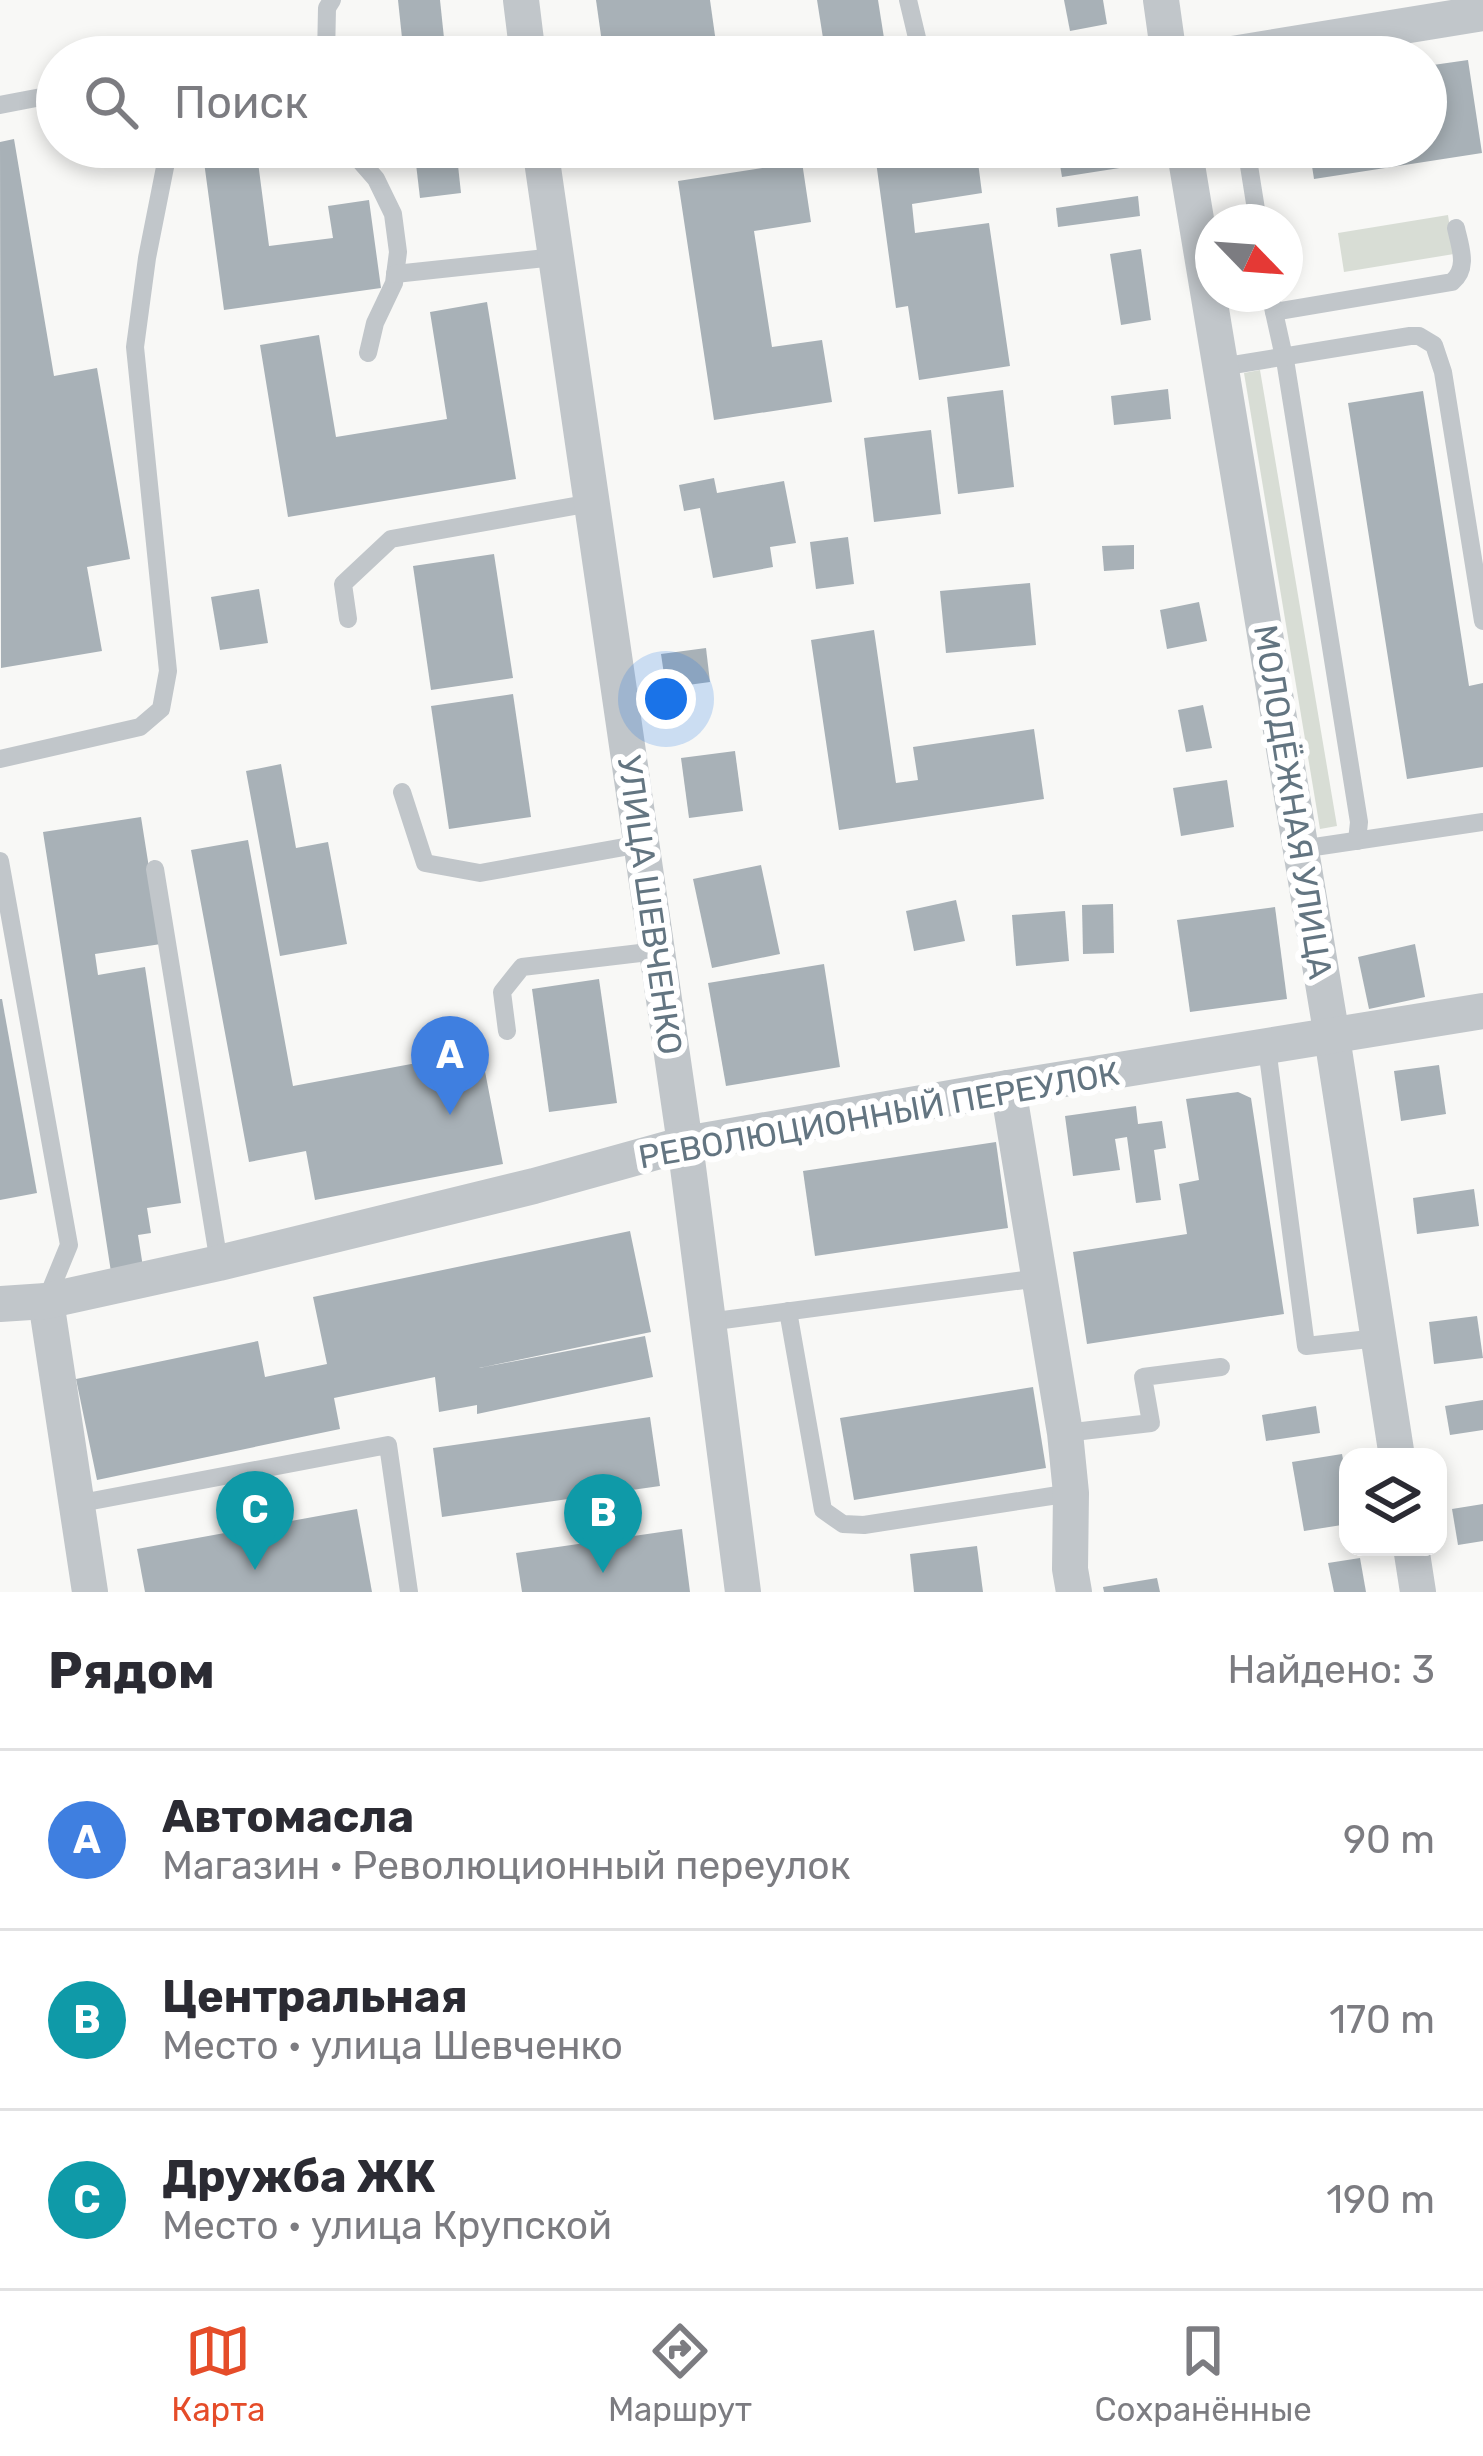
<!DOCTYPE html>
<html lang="ru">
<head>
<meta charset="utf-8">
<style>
  :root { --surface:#fff; --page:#f2f2f3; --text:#2b2b33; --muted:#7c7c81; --line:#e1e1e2; --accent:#e54c29 }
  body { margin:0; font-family:Rubik,sans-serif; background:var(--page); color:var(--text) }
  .controls { position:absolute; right:36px; bottom:36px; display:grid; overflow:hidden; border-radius:24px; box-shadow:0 6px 18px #0003 }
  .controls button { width:108px; height:108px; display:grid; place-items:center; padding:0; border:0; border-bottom:3px solid var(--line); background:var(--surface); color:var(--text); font:60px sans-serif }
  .compass { position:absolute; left:1195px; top:204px; width:108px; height:108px; border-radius:50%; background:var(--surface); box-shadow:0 6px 18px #0003; rotate:115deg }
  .you { position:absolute; left:666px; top:699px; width:42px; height:42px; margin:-30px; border:9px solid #fff; border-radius:50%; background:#1a73e8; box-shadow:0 0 0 18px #1a73e833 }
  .badge { display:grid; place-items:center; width:78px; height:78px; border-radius:50%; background:var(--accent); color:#fff; font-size:39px; font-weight:700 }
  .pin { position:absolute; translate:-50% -99px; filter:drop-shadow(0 3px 6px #0008) }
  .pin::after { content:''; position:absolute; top:63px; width:42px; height:36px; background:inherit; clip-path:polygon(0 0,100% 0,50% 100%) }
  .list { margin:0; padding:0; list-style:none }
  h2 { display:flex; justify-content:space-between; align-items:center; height:156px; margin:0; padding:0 48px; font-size:51px }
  h2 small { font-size:39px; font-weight:400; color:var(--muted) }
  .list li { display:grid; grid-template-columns:78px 1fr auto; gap:36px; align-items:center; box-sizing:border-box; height:180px; padding:0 48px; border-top:3px solid var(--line) }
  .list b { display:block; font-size:45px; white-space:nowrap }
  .list p { margin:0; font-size:39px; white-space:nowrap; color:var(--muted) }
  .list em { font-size:39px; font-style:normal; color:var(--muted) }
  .icon { flex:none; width:66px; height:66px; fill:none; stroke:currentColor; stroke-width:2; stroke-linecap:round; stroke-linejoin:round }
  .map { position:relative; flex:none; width:1483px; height:1592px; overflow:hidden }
  .search { position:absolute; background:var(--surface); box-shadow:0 6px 18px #0003; left:36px; right:36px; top:36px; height:132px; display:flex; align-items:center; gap:30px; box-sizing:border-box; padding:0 42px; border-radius:66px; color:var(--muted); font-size:45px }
  .sheet { height:696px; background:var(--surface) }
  nav { display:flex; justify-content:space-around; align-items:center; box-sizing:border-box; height:168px; border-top:3px solid var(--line); background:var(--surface); font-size:33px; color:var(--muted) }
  nav a { display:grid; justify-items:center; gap:6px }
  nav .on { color:var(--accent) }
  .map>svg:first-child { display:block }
  .green { fill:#d8ddd5 }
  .building { fill:#a8b1b7 }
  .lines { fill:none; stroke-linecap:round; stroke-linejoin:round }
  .service { stroke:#c1c6ca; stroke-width:18 }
  .minor { stroke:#c1c6ca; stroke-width:36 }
  .labels { text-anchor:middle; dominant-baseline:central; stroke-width:12; stroke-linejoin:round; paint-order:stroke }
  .street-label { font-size:33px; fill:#637581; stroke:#fff }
</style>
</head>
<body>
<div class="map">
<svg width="1483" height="1592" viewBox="0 0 1483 1592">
  <rect width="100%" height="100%" fill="#f8f8f6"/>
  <g class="green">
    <path d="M1448 215 1454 254 1344 272 1338 233Z"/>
    <path d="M1260 370 1337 826 1320 829 1244 373Z"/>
  </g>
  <g class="building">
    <path d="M398 0H440L446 57H404Z"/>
    <path d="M596 0H710L718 57H604Z"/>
    <path d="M817 0H878L887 57H826Z"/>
    <path d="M1064 0H1103L1107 24 1070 31Z"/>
    <path d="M1468 60 1482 153 1314 179 1309 147H1426V66Z"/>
    <path d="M14 139 54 376 97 368 130 559 87 567 102 651 1 668 0 142Z"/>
    <path d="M202 147H256L269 246 333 238 328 206 369 200 381 288 224 310Z"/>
    <path d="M414 147H456L461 193 420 198Z"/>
    <path d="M874 147H976L982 193 912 204 915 233 989 223 1010 366 919 380 908 306 896 308Z"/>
    <path d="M1057 147H1123L1126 167 1062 177Z"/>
    <path d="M802 162 811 222 754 231 772 347 822 340 832 402 714 420 678 181Z"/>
    <path d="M1138 196 1140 216 1058 227 1056 208Z"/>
    <path d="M1141 249 1151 320 1121 325 1110 254Z"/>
    <path d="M487 302 516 479 288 517 260 345 319 335 336 437 447 419 430 312Z"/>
    <path d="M1168 389 1171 419 1114 425 1111 396Z"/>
    <path d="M1003 390 1014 487 958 494 947 397Z"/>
    <path d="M1423 391 1469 686 1483 683V767L1407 779 1348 403Z"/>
    <path d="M931 430 941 514 874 522 864 438Z"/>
    <path d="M714 478 717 493 784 481 796 543 770 547 773 567 713 578 700 508 684 511 679 485Z"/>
    <path d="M848 537 854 584 816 589 810 542Z"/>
    <path d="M1134 545V569L1104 571 1102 546Z"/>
    <path d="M494 554 513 678 431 690 413 566Z"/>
    <path d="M1030 583 1036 645 946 653 940 591Z"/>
    <path d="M259 589 268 643 220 650 211 597Z"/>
    <path d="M1199 602 1207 641 1167 649 1160 610Z"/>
    <path d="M874 630 896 783 918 780 913 747 1034 729 1044 799 839 830 811 640Z"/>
    <path d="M706 648 710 682 666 688 661 654Z"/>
    <path d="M513 694 531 817 449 829 431 706Z"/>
    <path d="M1203 705 1212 748 1186 752 1178 710Z"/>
    <path d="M735 751 743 811 689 818 681 758Z"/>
    <path d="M281 764 296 848 328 842 347 944 280 956 246 771Z"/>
    <path d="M1227 780 1234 827 1181 836 1173 788Z"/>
    <path d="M141 817 161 944 95 954 98 975 145 967 181 1203 147 1208 151 1233 138 1235 143 1267 111 1272 43 832Z"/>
    <path d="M248 840 293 1086 481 1051 503 1164 315 1200 306 1151 249 1162 191 850Z"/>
    <path d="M761 865 780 954 712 968 693 879Z"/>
    <path d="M956 900 965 941 914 951 906 911Z"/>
    <path d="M1113 904 1114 953 1083 954 1082 905Z"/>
    <path d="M1275 907 1287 999 1190 1012 1177 920Z"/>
    <path d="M1065 911 1069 961 1016 966 1012 915Z"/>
    <path d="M1415 944 1425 997 1369 1009 1358 957Z"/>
    <path d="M824 964 840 1067 726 1086 708 983Z"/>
    <path d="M599 979 617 1103 549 1112 532 989Z"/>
    <path d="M0 999H2L37 1193 0 1200Z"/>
    <path d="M1439 1065 1446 1114 1401 1121 1394 1071Z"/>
    <path d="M1238 1092 1251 1098 1284 1314 1087 1344 1073 1252 1187 1234 1179 1184 1199 1180 1186 1099Z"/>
    <path d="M1136 1106 1138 1124 1162 1121 1166 1148 1154 1150 1161 1200 1136 1203 1127 1137 1115 1139 1120 1170 1073 1176 1065 1116Z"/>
    <path d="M996 1142 1008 1228 815 1256 803 1171Z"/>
    <path d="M1474 1189 1479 1226 1417 1234 1413 1198Z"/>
    <path d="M630 1231 651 1332 479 1368 645 1336 653 1377 477 1414V1405L439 1412 435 1377 334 1398 340 1429 97 1480 76 1379 258 1341 265 1377 327 1364 313 1297Z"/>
    <path d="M1477 1316 1483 1358 1434 1364 1429 1322Z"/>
    <path d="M1033 1387 1046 1468 854 1500 840 1418Z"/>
    <path d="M1483 1400V1430L1450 1435 1445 1406Z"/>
    <path d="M1316 1406 1320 1433 1266 1441 1262 1415Z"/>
    <path d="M650 1417 660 1486 442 1517 433 1448Z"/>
    <path d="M1342 1454 1348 1486V1524L1304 1531 1292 1462Z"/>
    <path d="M1483 1504V1541L1458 1545 1452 1509Z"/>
    <path d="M357 1509 372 1592H145L137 1549Z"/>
    <path d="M682 1529 690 1592H522L516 1553Z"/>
    <path d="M977 1546 983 1592H914L910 1554Z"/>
    <path d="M1360 1558 1366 1592H1334L1328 1563Z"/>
    <path d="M1157 1578 1160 1592H1104L1103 1587Z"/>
  </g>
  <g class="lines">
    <g class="service">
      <path d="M908 0 918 42 915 57"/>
      <path d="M326 57 327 8 332 0"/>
      <path d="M0 105 57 94"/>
      <path d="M348 147 376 179 393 214 398 252 394 283 375 323 368 353"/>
      <path d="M1246 147 1258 222"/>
      <path d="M395 274 555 257"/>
      <path d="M1270 294 1286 366 1359 822 1357 841"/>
      <path d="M1274 312 1452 282C1469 268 1460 247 1456 228"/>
      <path d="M1221 367 1410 336H1419L1434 345 1443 372 1483 621"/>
      <path d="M348 619 343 584 391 539 591 503"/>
      <path d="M0 759 140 727 161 709 168 671 135 347 147 258 169 147"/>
      <path d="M402 792 425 863 480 873 641 844"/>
      <path d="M1301 849 1483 822"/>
      <path d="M0 861 69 1245 46 1301"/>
      <path d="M155 869 219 1263"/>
      <path d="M507 1031 502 992 522 967 657 951"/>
      <path d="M1267 1048 1306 1346 1378 1338"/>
      <path d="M788 1311 823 1510 843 1524 864 1525 1071 1493"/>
      <path d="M708 1322 1039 1278"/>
      <path d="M1065 1433 1151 1423 1143 1377 1221 1367"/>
      <path d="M76 1504 388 1445 409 1592"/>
    </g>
    <g class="minor">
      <path d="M521 0 528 57"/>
      <path d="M1161 0 1169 57"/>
      <path d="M1214 57 1483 13"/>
      <path d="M540 147 685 1144 743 1592"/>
      <path d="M1184 147 1332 1037 1397 1457"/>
      <path d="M1008 1088 1065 1433 1071 1493 1070 1569 1074 1592"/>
      <path d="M46 1301 90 1592"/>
      <path d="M0 1304 46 1301 219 1263 534 1186 685 1144 1008 1088 1483 1011"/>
      <path d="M1411 1547 1418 1592"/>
    </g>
  </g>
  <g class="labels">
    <g class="street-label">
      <text transform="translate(1293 802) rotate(81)">МОЛОДЁЖНАЯ УЛИЦА</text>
      <text transform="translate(650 905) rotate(82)">УЛИЦА ШЕВЧЕНКО</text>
      <text transform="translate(879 1115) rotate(-10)">РЕВОЛЮЦИОННЫЙ ПЕРЕУЛОК</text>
    </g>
  </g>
</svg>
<div class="controls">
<button><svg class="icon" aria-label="layers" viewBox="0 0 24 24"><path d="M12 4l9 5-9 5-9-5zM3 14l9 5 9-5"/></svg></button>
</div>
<svg class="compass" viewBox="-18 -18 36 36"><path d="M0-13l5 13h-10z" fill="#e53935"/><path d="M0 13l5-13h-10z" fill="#7c7c81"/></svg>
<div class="you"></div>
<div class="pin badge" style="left:450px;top:1115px;background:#3f7fe0">A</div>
<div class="pin badge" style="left:603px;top:1573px;background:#0f9aa8">B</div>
<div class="pin badge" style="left:255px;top:1570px;background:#0f9aa8">C</div>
<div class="search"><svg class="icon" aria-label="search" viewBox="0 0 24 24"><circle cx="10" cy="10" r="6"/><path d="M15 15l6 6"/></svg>Поиск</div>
</div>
<section class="sheet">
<h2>Рядом<small>Найдено: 3</small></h2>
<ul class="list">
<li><span class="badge" style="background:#3f7fe0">A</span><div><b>Автомасла</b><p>Магазин · Революционный переулок</p></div><em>90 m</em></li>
<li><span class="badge" style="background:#0f9aa8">B</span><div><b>Центральная</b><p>Место · улица Шевченко</p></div><em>170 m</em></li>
<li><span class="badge" style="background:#0f9aa8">C</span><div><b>Дружба ЖК</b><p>Место · улица Крупской</p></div><em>190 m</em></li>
</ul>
</section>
<nav>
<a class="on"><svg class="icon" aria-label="map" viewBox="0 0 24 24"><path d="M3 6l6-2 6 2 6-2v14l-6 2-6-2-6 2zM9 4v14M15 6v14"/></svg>Карта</a>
<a><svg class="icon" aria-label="directions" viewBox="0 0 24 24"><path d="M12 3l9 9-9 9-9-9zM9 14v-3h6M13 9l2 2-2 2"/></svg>Маршрут</a>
<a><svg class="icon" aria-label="saved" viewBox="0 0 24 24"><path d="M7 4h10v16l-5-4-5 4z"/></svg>Сохранённые</a>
</nav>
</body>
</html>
